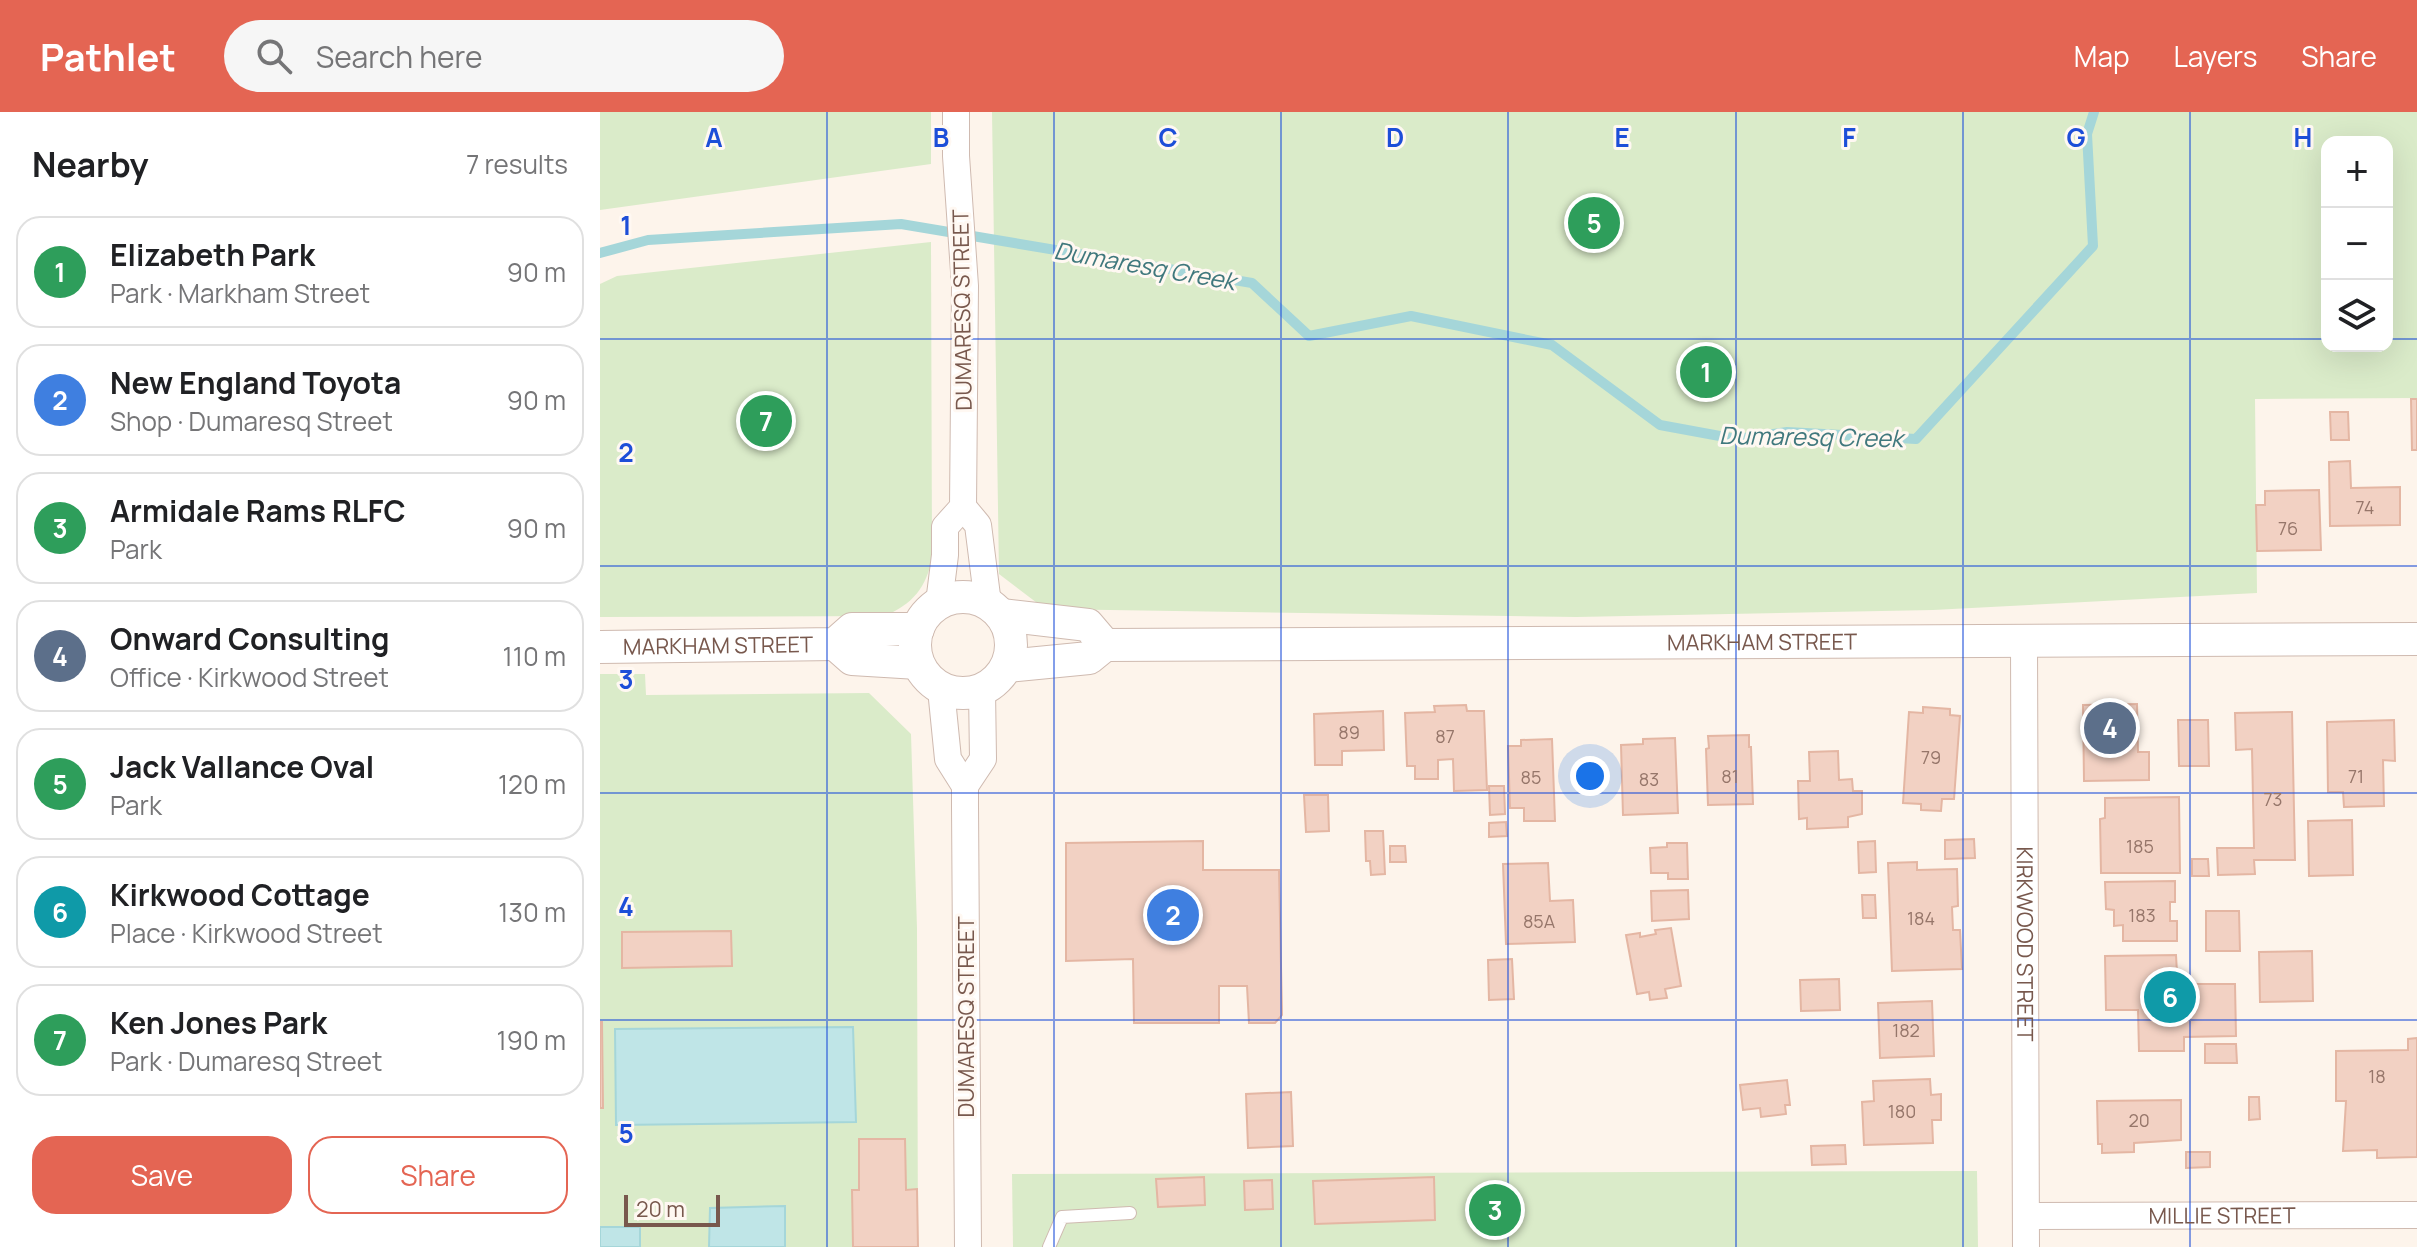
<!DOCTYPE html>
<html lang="en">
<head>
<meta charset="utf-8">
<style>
  :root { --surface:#fff; --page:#f6f6f6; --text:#202124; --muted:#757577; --line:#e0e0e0; --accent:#e46553 }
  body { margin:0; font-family:Manrope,sans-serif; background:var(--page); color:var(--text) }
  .controls { position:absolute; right:24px; top:24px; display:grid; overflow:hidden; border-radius:16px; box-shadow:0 8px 32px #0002 }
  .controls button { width:72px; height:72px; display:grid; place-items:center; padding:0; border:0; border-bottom:2px solid var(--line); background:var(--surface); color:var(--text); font:40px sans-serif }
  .scale { position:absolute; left:24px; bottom:20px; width:96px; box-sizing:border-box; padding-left:8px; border:4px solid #78584d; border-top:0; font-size:22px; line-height:28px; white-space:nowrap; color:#78584d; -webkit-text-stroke:6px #fff8f2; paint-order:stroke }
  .you { position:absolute; left:990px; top:664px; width:28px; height:28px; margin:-20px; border:6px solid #fff; border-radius:50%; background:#1a73e8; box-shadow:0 0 0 12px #1a73e833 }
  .badge { display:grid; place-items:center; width:52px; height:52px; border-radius:50%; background:var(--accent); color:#fff; font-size:26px; font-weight:700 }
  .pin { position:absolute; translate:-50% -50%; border:4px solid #fff; box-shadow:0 2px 8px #0006 }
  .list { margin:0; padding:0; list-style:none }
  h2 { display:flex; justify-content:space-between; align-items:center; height:104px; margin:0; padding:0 32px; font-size:34px }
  h2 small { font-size:26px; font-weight:400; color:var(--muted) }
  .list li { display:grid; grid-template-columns:52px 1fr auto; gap:24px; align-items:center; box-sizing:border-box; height:112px; margin:0 16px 16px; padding:0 16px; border:2px solid var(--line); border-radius:24px }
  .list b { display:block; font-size:30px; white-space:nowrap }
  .list p { margin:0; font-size:26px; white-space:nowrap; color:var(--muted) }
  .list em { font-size:26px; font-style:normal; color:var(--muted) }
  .actions { display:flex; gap:16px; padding:24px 32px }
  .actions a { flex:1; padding:18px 0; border:2px solid var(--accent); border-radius:24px; text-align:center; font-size:28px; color:var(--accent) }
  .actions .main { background:var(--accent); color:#fff }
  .icon { flex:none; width:44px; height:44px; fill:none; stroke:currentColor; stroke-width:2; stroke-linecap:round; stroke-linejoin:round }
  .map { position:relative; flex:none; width:1817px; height:1135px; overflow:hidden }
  header { display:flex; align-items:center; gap:48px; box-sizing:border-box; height:112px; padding:0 40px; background:var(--accent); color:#fff }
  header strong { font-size:38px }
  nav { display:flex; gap:44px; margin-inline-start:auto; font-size:28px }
  .search { width:560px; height:72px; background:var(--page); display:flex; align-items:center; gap:20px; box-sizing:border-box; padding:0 28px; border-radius:44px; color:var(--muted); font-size:30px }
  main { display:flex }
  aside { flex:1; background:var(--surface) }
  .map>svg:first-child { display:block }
  .green { fill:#daebc9; fill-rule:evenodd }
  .water { fill:#bfe5e7; stroke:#a5d6d9; stroke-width:2 }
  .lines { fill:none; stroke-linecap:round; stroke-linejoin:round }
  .stream { stroke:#a5d6d9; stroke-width:10 }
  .building { fill:#f2d1c3; stroke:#e4b6a3; stroke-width:2 }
  .service-casing { stroke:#cfbab0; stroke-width:14 }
  .minor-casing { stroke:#cfbab0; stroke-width:28 }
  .tertiary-casing { stroke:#cfbab0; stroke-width:34 }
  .service { stroke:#fff; stroke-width:12 }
  .minor { stroke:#fff; stroke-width:26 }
  .tertiary { stroke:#fff; stroke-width:32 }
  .grid { fill:none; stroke:#1d4ed8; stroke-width:2; stroke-opacity:0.55 }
  .labels { text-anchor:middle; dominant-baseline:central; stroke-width:6; stroke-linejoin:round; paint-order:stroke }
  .number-label { font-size:18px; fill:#96766a }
  .street-label { font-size:22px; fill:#78584d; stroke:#fff8f2 }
  .water-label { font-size:24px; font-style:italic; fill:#40787d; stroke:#fff8f2 }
  .grid-label { font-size:26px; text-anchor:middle; font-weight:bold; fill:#1d4ed8; stroke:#fff8f2; stroke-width:6; stroke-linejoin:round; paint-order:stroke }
</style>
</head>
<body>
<header>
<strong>Pathlet</strong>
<div class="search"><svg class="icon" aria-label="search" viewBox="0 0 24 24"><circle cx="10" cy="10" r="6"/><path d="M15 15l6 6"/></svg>Search here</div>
<nav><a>Map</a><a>Layers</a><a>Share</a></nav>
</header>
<main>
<aside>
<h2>Nearby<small>7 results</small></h2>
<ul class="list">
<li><span class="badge" style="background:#2e9e5b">1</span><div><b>Elizabeth Park</b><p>Park · Markham Street</p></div><em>90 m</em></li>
<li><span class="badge" style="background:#3f7fe0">2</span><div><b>New England Toyota</b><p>Shop · Dumaresq Street</p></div><em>90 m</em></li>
<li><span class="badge" style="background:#2e9e5b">3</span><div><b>Armidale Rams RLFC</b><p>Park</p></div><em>90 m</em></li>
<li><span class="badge" style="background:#5c6f8a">4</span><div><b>Onward Consulting</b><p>Office · Kirkwood Street</p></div><em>110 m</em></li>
<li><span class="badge" style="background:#2e9e5b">5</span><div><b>Jack Vallance Oval</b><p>Park</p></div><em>120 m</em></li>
<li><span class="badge" style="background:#0f9aa8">6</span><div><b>Kirkwood Cottage</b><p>Place · Kirkwood Street</p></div><em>130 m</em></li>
<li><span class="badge" style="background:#2e9e5b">7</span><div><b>Ken Jones Park</b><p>Park · Dumaresq Street</p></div><em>190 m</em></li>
</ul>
<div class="actions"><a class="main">Save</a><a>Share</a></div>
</aside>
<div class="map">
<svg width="1817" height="1135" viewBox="0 0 1817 1135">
  <rect width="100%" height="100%" fill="#fdf4eb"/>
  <g class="green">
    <path d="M0 0H331V52L0 98Z"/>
    <path d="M392 0H1817V286L1655 287 1657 481 1333 498 976 505 445 497 399 462ZM1727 30H1787V234H1727Z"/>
    <path d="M331 130 332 445C327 475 312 493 284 504L0 505V172L17 164Z"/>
    <path d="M0 562H45L46 583 269 581 311 622 317 816 318 1135H0Z"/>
    <path d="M1377 1059 1378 1135H413L412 1062Z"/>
  </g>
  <g class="water">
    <path d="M253 915 256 1010 16 1013 15 917Z"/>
    <path d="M185 1094V1135H109L110 1096Z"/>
    <rect x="0" y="1115" width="40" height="20"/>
  </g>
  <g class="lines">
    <path class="stream" d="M0 141 48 128 301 112 652 171 709 224 811 204 952 233 1060 313 1136 327 1187 320 1316 327 1493 134 1487 22 1494 0"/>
  </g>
  <g class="building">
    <path d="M1811 287H1817V338H1812Z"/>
    <path d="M1730 300H1748L1749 328H1731Z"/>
    <path d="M1750 349 1751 376 1800 375V413L1730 414 1729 350Z"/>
    <path d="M1719 378 1721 438 1657 439 1656 393H1665V379Z"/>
    <path d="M1537 592 1538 640H1549V668L1484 669 1483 593Z"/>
    <path d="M866 593 867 599H884L887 678 854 679 853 647 838 648V667H815V654H807L805 601 835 600 834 594Z"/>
    <path d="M1323 595 1350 597V603L1360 604 1354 687H1342L1341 699 1321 698V692L1303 691 1309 600 1323 601Z"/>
    <path d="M783 599 784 638 742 639V653H715L714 602Z"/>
    <path d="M1692 600 1695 748H1654L1655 762 1618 763 1617 736H1654L1652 637 1636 638 1635 601Z"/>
    <path d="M1578 608H1608L1609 654H1579Z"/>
    <path d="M1794 608 1795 649 1783 648 1784 694 1744 695 1743 680H1728L1727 610Z"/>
    <path d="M1149 623V635H1151L1153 692 1108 693 1106 637 1109 636 1108 624Z"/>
    <path d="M1075 626 1078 701 1023 703 1021 633 1043 632V627Z"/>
    <path d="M952 627 955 709H924V696H910L908 634H921V628Z"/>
    <path d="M1238 639 1239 668 1252 667 1253 679H1262V702L1248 705V715L1207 717V706L1199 707 1198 669H1210L1209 640Z"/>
    <path d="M889 674H904L905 702 890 703Z"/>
    <path d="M704 683H728L729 719 706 720Z"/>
    <path d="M1579 685 1580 761H1501L1500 707 1505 706V686Z"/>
    <path d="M1752 708 1753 763 1709 764 1708 709Z"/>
    <path d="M906 710 907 724 889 725V711Z"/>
    <path d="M765 719H783L785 762 771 763 770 749H766Z"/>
    <path d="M1374 727 1375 746 1345 747V728Z"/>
    <path d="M603 729V758H679L682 903 675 911H649L647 874H619V911H534L533 847 466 849V731Z"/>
    <path d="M1275 729 1276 760 1259 761 1258 730Z"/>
    <path d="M1067 731H1087L1088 767H1068V761H1051L1050 736 1067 735Z"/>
    <path d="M790 734H805L806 750H790Z"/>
    <path d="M1592 747H1608L1609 764H1592Z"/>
    <path d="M1317 750V758L1357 757 1358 794 1352 795 1353 818H1360L1362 857 1292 859 1288 751Z"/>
    <path d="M948 751 950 789 973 788 975 830 906 832 903 752Z"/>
    <path d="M1575 769V790H1570V809H1577V829H1523V813L1514 814V798L1506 797 1505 770Z"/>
    <path d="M1088 778 1089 807 1052 809 1051 779Z"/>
    <path d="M1262 783H1275L1276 806H1263Z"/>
    <path d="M1606 799H1639L1640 839H1606Z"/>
    <path d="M1071 816 1081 874 1065 877 1067 886 1050 888 1049 880 1037 882 1026 823 1040 821V825L1056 822 1055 818Z"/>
    <path d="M131 819 132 854 22 856V820Z"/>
    <path d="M1712 839 1713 889 1660 890 1659 840Z"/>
    <path d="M1576 843 1577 861H1583V872H1635L1636 924 1584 925V939H1539L1538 898H1506L1505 844Z"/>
    <path d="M912 847 914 887 889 888 888 848Z"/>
    <path d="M1239 867 1240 898 1201 899 1200 868Z"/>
    <path d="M1332 889 1334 944 1280 946 1278 891Z"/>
    <path d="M0 910H2L3 996H0Z"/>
    <path d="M1817 926V1045L1777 1046V1038L1743 1039 1746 989H1736V939L1808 938V927Z"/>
    <path d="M1605 932H1636L1637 951H1605Z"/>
    <path d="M1330 967 1331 983 1341 982V1008H1332L1333 1031 1264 1033 1262 990 1274 989 1273 969Z"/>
    <path d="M1187 968 1190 993H1185L1186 1002 1161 1005 1160 996 1143 998 1140 973Z"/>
    <path d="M691 980 693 1034 648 1036 646 982Z"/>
    <path d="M1649 985H1659L1660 1007 1649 1008Z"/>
    <path d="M1581 988V1028L1534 1031V1040L1502 1041V1032H1498L1497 989Z"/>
    <path d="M259 1027H305L306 1078 317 1077 318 1135H253L252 1078H259Z"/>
    <path d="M1245 1033 1246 1052 1212 1053 1211 1034Z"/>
    <path d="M1586 1040H1610V1055L1586 1056Z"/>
    <path d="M604 1065 605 1093 558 1095 556 1067Z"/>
    <path d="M834 1065 835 1108 715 1112 713 1069Z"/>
    <path d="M672 1068 673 1097 645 1098 644 1069Z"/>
  </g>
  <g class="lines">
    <defs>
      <path id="service" d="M449 1135 462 1105 530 1101"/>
      <g id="minor">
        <path d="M363 395 378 413 388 492"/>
        <path d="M339 491 345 443V415L363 395 365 174 356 44V0"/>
        <path id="s1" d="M1424 530 1426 1135"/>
        <path d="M341 577 348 647 365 674"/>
        <path id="s2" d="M1426 1104 1817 1103"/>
        <path d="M368 1135 365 694V674L383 647 382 578"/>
      </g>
      <g id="tertiary">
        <circle cx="363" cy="533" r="48"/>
        <path d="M401 503 488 513 505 533"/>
        <path d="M235 532 252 547 318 551"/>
        <path id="s3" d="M0 535 235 532 252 517H318"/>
        <path id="s4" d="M407 554 489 546 505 533 1817 527"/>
      </g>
    </defs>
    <use href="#service" class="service-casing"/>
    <use href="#minor" class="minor-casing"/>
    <use href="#tertiary" class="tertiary-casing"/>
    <use href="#service" class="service"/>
    <use href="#minor" class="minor"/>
    <use href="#tertiary" class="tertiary"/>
  </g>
  <path class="grid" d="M227 0V1135M454 0V1135M681 0V1135M908 0V1135M1136 0V1135M1363 0V1135M1590 0V1135M0 227H1727M1787 227H1817M0 454H1817M0 681H1817M0 908H1817"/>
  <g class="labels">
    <g class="number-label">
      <text x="1765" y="395">74</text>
      <text x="1688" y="416">76</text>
      <text x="749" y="620">89</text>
      <text x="845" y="624">87</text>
      <text x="1331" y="645">79</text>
      <text x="1130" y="664">81</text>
      <text x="1756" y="664">71</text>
      <text x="931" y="665">85</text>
      <text x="1049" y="667">83</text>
      <text x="1673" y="687">73</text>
      <text x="1540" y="734">185</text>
      <text x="1542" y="803">183</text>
      <text x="1321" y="806">184</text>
      <text x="939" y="809">85A</text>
      <text x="1306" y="918">182</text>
      <text x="1777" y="964">18</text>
      <text x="1302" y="999">180</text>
      <text x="1539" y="1008">20</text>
    </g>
    <g class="street-label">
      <text transform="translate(362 198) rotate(-91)">DUMARESQ STREET</text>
      <text stroke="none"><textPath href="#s4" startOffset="760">MARKHAM STREET</textPath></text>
      <text stroke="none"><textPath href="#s3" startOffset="118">MARKHAM STREET</textPath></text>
      <text stroke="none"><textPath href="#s1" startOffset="302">KIRKWOOD STREET</textPath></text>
      <text transform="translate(366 905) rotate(-90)">DUMARESQ STREET</text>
      <text stroke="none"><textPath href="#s2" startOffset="196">MILLIE STREET</textPath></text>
    </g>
    <g class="water-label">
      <text transform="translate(545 153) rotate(10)">Dumaresq Creek</text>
      <text transform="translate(1211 324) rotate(1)">Dumaresq Creek</text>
    </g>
  </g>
  <g class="grid-label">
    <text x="114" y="35">A</text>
    <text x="341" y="35">B</text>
    <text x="568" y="35">C</text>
    <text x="795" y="35">D</text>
    <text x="1022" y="35">E</text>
    <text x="1249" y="35">F</text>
    <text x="1476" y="35">G</text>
    <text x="1703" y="35">H</text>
    <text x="26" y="123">1</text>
    <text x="26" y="350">2</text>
    <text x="26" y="577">3</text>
    <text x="26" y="804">4</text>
    <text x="26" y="1031">5</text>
  </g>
</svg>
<div class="controls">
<button>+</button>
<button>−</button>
<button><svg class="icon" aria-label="layers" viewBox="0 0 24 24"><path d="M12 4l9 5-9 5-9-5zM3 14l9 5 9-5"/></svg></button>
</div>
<div class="scale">20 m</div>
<div class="you"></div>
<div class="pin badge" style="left:1106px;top:260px;background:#2e9e5b">1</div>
<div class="pin badge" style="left:573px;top:803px;background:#3f7fe0">2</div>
<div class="pin badge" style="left:895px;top:1098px;background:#2e9e5b">3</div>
<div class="pin badge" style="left:1510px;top:616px;background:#5c6f8a">4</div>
<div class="pin badge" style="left:994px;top:111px;background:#2e9e5b">5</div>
<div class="pin badge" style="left:1570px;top:885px;background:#0f9aa8">6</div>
<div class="pin badge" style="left:166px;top:309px;background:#2e9e5b">7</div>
</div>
</main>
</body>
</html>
